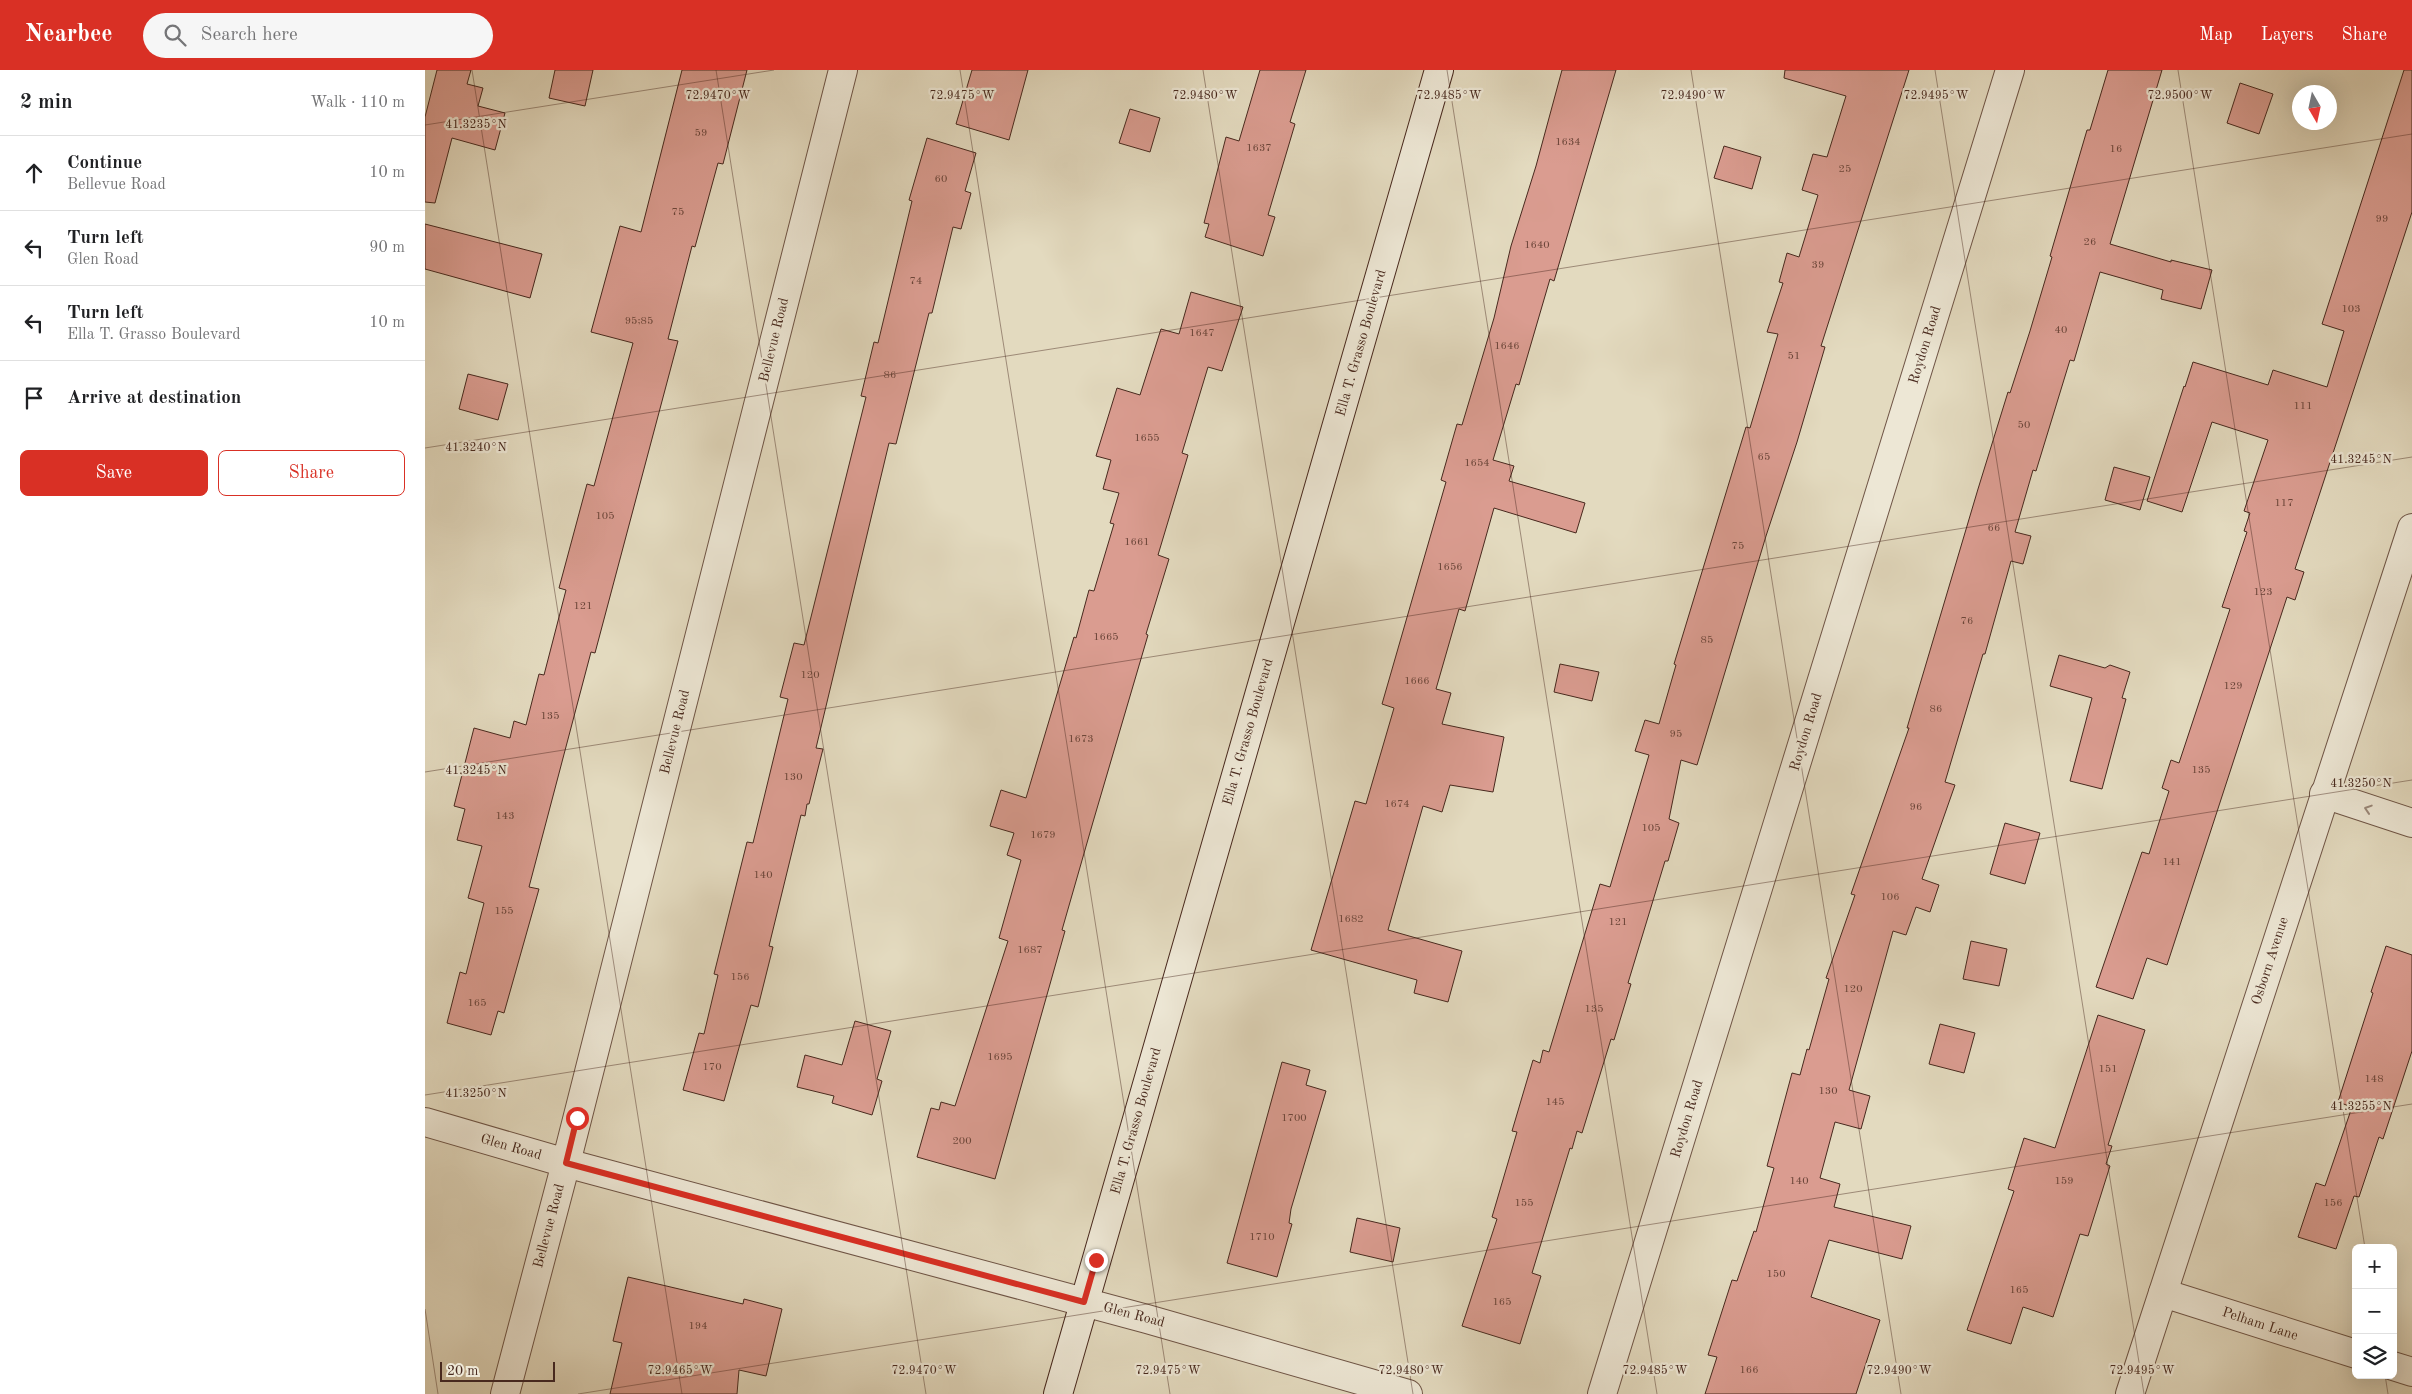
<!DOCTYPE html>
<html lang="en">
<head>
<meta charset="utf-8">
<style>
  :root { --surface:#fff; --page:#f6f6f6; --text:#202124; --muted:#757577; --line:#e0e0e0; --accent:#d93025 }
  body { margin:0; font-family:"Old Standard TT",serif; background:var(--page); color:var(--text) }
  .controls { position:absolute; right:15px; bottom:15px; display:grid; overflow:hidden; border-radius:8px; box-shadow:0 5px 20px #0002 }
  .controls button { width:45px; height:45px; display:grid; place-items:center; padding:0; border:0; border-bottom:1px solid var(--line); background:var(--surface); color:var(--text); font:25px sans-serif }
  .compass { position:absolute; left:1867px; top:15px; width:45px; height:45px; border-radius:50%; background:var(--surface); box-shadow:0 5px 20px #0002; rotate:171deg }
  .scale { position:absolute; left:15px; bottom:12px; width:115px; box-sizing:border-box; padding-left:5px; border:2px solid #48291e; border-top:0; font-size:14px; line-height:18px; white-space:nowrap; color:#48291e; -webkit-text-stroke:4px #ede7d5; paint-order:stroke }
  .stop { position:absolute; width:15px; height:15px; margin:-11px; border:4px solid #d93025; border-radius:50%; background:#fff }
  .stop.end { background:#d93025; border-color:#fff; box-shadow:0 1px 5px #0008 }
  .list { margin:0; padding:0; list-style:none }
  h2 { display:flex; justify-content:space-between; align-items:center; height:65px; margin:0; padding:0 20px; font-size:21px }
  h2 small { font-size:16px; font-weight:400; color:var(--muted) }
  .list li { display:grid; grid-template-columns:32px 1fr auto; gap:15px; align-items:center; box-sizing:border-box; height:75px; padding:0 20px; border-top:1px solid var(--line) }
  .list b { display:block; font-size:19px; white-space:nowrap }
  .list p { margin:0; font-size:16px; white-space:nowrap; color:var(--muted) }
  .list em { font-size:16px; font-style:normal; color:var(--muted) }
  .actions { display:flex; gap:10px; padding:15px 20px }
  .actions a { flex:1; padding:11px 0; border:1px solid var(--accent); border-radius:8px; text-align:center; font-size:18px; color:var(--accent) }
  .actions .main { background:var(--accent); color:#fff }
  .icon { flex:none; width:28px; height:28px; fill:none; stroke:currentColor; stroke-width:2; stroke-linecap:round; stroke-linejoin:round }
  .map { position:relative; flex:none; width:1987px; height:1324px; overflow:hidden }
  header { display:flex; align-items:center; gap:30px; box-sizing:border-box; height:70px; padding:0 25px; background:var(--accent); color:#fff }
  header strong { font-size:24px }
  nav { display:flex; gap:28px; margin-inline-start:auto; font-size:18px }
  .search { width:350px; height:45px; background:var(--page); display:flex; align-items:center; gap:12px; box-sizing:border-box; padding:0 18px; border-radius:28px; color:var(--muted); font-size:19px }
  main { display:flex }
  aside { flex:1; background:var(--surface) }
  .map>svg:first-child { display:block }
  .building { fill:#da9c90; stroke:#48291e }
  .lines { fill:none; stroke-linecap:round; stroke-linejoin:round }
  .minor-casing { stroke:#6f5546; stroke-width:30 }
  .secondary-casing { stroke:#48291e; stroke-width:30 }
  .minor { stroke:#ede7d5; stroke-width:28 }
  .secondary { stroke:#ede7d5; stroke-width:28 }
  .oneway { stroke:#9a887a }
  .route { stroke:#d93025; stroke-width:6 }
  .ticks { fill:none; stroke:#48291e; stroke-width:1; stroke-opacity:0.45 }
  .labels { text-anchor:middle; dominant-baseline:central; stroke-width:4.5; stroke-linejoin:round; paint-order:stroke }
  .number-label { font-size:11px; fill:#6c463a }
  .street-label { font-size:14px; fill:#48291e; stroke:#ede7d5 }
  .ticks-label { font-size:12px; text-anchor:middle; fill:#48291e; stroke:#ede7d5; stroke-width:4.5; stroke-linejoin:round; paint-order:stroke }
</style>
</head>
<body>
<header>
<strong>Nearbee</strong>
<div class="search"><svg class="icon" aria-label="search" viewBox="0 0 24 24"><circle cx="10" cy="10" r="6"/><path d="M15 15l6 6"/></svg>Search here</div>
<nav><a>Map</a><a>Layers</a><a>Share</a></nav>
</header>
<main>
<aside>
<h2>2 min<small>Walk · 110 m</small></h2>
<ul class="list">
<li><svg class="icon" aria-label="ahead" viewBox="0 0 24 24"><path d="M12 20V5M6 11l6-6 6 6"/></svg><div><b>Continue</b><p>Bellevue Road</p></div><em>10 m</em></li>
<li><svg class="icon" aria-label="left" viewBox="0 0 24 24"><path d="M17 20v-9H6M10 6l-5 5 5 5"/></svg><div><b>Turn left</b><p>Glen Road</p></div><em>90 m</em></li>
<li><svg class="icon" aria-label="left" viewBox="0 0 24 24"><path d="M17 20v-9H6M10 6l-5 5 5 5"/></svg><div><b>Turn left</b><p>Ella T. Grasso Boulevard</p></div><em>10 m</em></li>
<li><svg class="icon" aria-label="arrive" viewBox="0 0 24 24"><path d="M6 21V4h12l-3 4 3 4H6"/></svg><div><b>Arrive at destination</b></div></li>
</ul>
<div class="actions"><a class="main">Save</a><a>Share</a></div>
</aside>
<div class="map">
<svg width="1987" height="1324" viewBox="0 0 1987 1324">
  <rect width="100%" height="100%" fill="#e3dabf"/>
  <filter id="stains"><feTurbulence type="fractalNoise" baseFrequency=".004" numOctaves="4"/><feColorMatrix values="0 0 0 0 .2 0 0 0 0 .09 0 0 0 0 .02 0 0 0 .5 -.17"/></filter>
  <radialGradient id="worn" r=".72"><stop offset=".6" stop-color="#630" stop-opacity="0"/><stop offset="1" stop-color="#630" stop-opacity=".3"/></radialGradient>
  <g class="building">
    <path d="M12 0H46L42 14 58 18 53 36 80 43 70 80 27 68 10 133 0 132V47Z"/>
    <path d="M130 0H168L160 36 124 28Z"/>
    <path d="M257 0H322L298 94 293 93 270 177 267 176 243 269 253 271 170 583 166 582 104 817 114 819 79 943 73 941 66 965 22 953 35 902 41 904 59 833 43 828 57 776 32 770 40 739 29 736 49 658 85 668 89 651 101 655 114 604 119 605 141 520 134 518 162 414 169 416 208 273 166 262 195 156 216 162Z"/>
    <path d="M547 0H603L584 70 531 54Z"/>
    <path d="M835 0H881L865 52 870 54 843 145 850 147 838 186 780 167 784 154 779 153 801 67 814 71Z"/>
    <path d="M1137 0H1191L1129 211 1125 209 1094 315 1091 314 1068 390 1089 396 1084 411 1160 433 1151 463 1069 438 1040 541 1034 539 1011 619 1026 623 1017 654 1079 667 1068 722 1025 715 1017 742 998 736 963 860 1037 881 1023 932 989 923 992 910 886 880 930 731 941 734 969 638 957 634 1021 412 1016 410 1032 354 1037 355 1069 248 1086 176 1111 96Z"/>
    <path d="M1360 0H1484L1396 276 1400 277 1372 372 1341 466 1272 695 1256 690 1244 749 1254 753 1243 791H1240L1203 913 1206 914 1189 970 1186 969 1157 1063 1152 1061 1147 1079 1145 1078 1107 1203 1116 1206 1095 1274 1037 1256 1072 1149 1067 1147 1092 1062 1087 1061 1108 990 1115 993 1118 980 1124 982 1175 814 1185 817 1224 685 1210 681 1220 650 1234 654 1251 595 1249 594 1321 357 1325 358 1353 264 1342 262 1358 213 1354 212 1362 183 1374 187 1393 125 1377 120 1388 84 1402 87 1421 26 1359 8Z"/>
    <path d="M1683 0H1737L1685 174 1746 192V190L1787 200 1776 239 1736 229 1738 220 1675 202 1649 291 1645 290 1611 401 1608 400 1590 462 1606 466 1598 494 1586 491 1560 584H1558L1520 712 1530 715 1497 809 1514 815 1505 842 1491 837 1481 865 1468 861 1424 1020 1445 1026 1436 1059 1410 1052 1395 1108 1415 1114 1409 1137 1486 1156 1477 1189 1404 1170 1386 1227 1455 1250 1431 1324H1280L1292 1287 1283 1285 1307 1210 1312 1211 1329 1161 1331 1162 1349 1098 1342 1096 1367 1003 1375 1005 1382 979 1384 980 1404 909 1401 908 1430 825 1426 824 1484 658H1482L1553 419 1583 322 1585 323 1605 261 1627 187 1625 186 1662 60H1665Z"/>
    <path d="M1979 0H1987V142L1870 499 1879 502 1870 530 1862 527 1742 895 1722 888 1708 929 1671 917 1717 782 1724 784 1744 721 1737 718 1746 690 1754 693 1805 539 1797 537 1822 462 1819 461 1825 443 1819 441 1843 370 1787 352 1757 442 1722 431 1759 316 1760 317 1768 292 1843 315 1848 300 1902 317 1919 261 1897 254Z"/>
    <path d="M1815 13 1848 24 1834 64 1802 53Z"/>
    <path d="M705 39 735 48 725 82 694 73Z"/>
    <path d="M502 68 551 83 540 121 546 123 536 159 528 157 507 243H504L471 374 464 373 391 678 398 679 384 734H382L380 746 376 745 344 876 348 877 333 937 326 935 299 1031 258 1020 274 963 279 964 293 905 289 904 322 772 328 773 363 629 355 627 369 573 379 575 441 327 436 326 449 272 453 273 487 131 484 130Z"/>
    <path d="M1299 76 1336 87 1327 119 1289 108Z"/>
    <path d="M0 154 117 184 105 228 0 199Z"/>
    <path d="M766 222 818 237 797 301 783 297 757 383 763 385 733 485 744 489 721 564 723 565 668 752 637 860 640 861 570 1109 492 1087 506 1038 514 1040 516 1032 530 1036 583 871 574 868 596 790 582 785 589 763 565 756 576 720 601 728 649 567 651 568 664 520 669 521 689 454 685 453 694 423 678 419 686 390 671 386 692 318 715 325 736 259 754 264Z"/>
    <path d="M43 304 83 314 73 350 34 339Z"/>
    <path d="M1689 397 1725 407 1715 440 1680 430Z"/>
    <path d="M1634 585 1680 598 1685 595 1705 602 1697 628 1701 629 1677 719 1645 711 1667 628 1625 616Z"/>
    <path d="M1135 594 1174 602 1167 631 1129 622Z"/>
    <path d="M1580 753 1615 763 1600 814 1565 804Z"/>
    <path d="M1546 871 1582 879 1574 916 1538 909Z"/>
    <path d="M1961 876 1987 885V981L1958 1069 1954 1067 1934 1127 1929 1126 1911 1179 1873 1167 1891 1113 1900 1116 1927 1037 1913 1032 1948 923 1946 922Z"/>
    <path d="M1673 945 1720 960 1683 1075 1687 1076 1681 1094 1685 1096 1663 1166 1655 1164 1628 1247 1598 1237 1586 1274 1542 1260 1589 1121 1583 1119 1599 1068 1630 1078Z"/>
    <path d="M430 951 466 961 452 1009 457 1011 447 1045 407 1033 409 1026 372 1017 380 985 417 995Z"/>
    <path d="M1515 954 1550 963 1539 1003 1504 994Z"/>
    <path d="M857 992 885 1000 881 1015 901 1021 866 1139 864 1153 867 1154 852 1207 802 1193Z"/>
    <path d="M932 1148 975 1158 968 1192 925 1182Z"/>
    <path d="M203 1207 318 1234 319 1229 357 1239 341 1306 314 1300 312 1324H185L197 1273 188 1271Z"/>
  </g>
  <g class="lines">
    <defs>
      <g id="minor">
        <path d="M1899 724 1987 753"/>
        <path d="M0 1052 141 1093 722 1249 983 1324"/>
        <path d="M1738 1223 1931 1284"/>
        <path d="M1968 1296 1987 1302"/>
        <path d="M80 1324 141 1093 418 0"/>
        <path d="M1177 1324 1585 0"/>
        <path d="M1705 1324 1987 458"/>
      </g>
      <path id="secondary" d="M633 1324 1014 0"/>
    </defs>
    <use href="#minor" class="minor-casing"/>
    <use href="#secondary" class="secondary-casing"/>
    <use href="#minor" class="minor"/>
    <use href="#secondary" class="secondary"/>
  </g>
  <defs><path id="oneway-chevron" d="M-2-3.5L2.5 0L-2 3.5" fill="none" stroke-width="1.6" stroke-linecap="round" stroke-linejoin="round" transform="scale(1.25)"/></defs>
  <use class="oneway" href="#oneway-chevron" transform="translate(1943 739) rotate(-162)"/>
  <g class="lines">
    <path class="route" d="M152 1048 141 1093 659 1232 671 1190"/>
  </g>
  <path class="ticks" d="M47 0 257 1324M291 0 501 1324M535 0 745 1324M778 0 988 1324M1022 0 1232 1324M1266 0 1476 1324M1510 0 1719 1324M1753 0 1940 1178M0 55 349 0M0 378 1987 64M0 702 1987 387M0 1025 1987 710M0 1239 13 1324M1960 1305 1963 1324M153 1324 1987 1034"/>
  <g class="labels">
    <g class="number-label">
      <text x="276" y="63">59</text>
      <text x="1143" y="72">1634</text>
      <text x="834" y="78">1637</text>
      <text x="1691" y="79">16</text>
      <text x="1420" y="99">25</text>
      <text x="516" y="109">60</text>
      <text x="253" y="142">75</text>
      <text x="1957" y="149">99</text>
      <text x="1665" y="172">26</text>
      <text x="1112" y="175">1640</text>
      <text x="1393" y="195">39</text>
      <text x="491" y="211">74</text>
      <text x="1926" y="239">103</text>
      <text x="214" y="251">95;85</text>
      <text x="1636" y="260">40</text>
      <text x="777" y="263">1647</text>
      <text x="1082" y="276">1646</text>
      <text x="1369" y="286">51</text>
      <text x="465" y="305">86</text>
      <text x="1878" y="336">111</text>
      <text x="1599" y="355">50</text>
      <text x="722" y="368">1655</text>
      <text x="1339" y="387">65</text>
      <text x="1052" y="393">1654</text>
      <text x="1859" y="433">117</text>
      <text x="180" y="446">105</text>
      <text x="1569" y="458">66</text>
      <text x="712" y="472">1661</text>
      <text x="1313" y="476">75</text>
      <text x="1025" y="497">1656</text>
      <text x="1838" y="522">123</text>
      <text x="158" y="536">121</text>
      <text x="1542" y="551">76</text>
      <text x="681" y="567">1665</text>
      <text x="1282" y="570">85</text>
      <text x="385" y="605">120</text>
      <text x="992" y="611">1666</text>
      <text x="1808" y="616">129</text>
      <text x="1511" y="639">86</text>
      <text x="125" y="646">135</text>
      <text x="1251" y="664">95</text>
      <text x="656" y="669">1673</text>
      <text x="1776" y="700">135</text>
      <text x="368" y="707">130</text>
      <text x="972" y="734">1674</text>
      <text x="1491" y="737">96</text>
      <text x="80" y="746">143</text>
      <text x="1226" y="758">105</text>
      <text x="618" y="765">1679</text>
      <text x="1747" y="792">141</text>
      <text x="338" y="805">140</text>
      <text x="1465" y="827">106</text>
      <text x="79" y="841">155</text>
      <text x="926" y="849">1682</text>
      <text x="1193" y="852">121</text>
      <text x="605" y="880">1687</text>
      <text x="315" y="907">156</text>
      <text x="1428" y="919">120</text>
      <text x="52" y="933">165</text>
      <text x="1169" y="939">135</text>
      <text x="575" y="987">1695</text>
      <text x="287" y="997">170</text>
      <text x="1683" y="999">151</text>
      <text x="1949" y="1009">148</text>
      <text x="1403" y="1021">130</text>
      <text x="1130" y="1032">145</text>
      <text x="869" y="1048">1700</text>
      <text x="537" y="1071">200</text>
      <text x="1374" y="1111">140</text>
      <text x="1639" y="1111">159</text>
      <text x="1099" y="1133">155</text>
      <text x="1908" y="1133">156</text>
      <text x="837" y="1167">1710</text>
      <text x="1351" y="1204">150</text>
      <text x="1594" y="1220">165</text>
      <text x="1077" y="1232">165</text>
      <text x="273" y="1256">194</text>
      <text x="1324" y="1300">166</text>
    </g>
    <g class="street-label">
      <text transform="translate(349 270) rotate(-76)">Bellevue Road</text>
      <text transform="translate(936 273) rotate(-74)">Ella T. Grasso Boulevard</text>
      <text transform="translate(1500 275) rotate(-73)">Roydon Road</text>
      <text transform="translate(250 662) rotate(-76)">Bellevue Road</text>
      <text transform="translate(823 662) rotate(-74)">Ella T. Grasso Boulevard</text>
      <text transform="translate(1381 662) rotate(-73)">Roydon Road</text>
      <text transform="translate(1845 891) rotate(-72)">Osborn Avenue</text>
      <text transform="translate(1262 1049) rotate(-73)">Roydon Road</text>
      <text transform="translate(711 1051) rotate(-74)">Ella T. Grasso Boulevard</text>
      <text transform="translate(86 1077) rotate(16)">Glen Road</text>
      <text transform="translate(124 1156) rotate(-75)">Bellevue Road</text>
      <text transform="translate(709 1245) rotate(15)">Glen Road</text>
      <text transform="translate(1835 1254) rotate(18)">Pelham Lane</text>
    </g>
  </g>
  <g class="ticks-label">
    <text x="293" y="29">72.9470°W</text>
    <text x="537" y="29">72.9475°W</text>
    <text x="780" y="29">72.9480°W</text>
    <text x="1024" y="29">72.9485°W</text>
    <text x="1268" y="29">72.9490°W</text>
    <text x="1511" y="29">72.9495°W</text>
    <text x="1755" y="29">72.9500°W</text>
    <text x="51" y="58">41.3235°N</text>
    <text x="51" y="381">41.3240°N</text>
    <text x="1936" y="393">41.3245°N</text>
    <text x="51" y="704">41.3245°N</text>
    <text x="1936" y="717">41.3250°N</text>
    <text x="51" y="1027">41.3250°N</text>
    <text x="1936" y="1040">41.3255°N</text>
    <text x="255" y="1304">72.9465°W</text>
    <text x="499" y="1304">72.9470°W</text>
    <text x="743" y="1304">72.9475°W</text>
    <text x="986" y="1304">72.9480°W</text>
    <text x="1230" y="1304">72.9485°W</text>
    <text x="1474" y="1304">72.9490°W</text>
    <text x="1717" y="1304">72.9495°W</text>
  </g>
  <rect width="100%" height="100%" filter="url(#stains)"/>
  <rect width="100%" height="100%" fill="url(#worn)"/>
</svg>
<div class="controls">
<button>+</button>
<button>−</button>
<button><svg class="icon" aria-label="layers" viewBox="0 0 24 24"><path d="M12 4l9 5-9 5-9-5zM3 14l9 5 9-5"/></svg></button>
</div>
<svg class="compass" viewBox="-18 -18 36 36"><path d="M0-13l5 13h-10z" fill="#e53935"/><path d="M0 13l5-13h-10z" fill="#757577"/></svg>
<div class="scale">20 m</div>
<div class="stop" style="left:152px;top:1048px"></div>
<div class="stop end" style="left:671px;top:1190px"></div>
</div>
</main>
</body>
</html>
